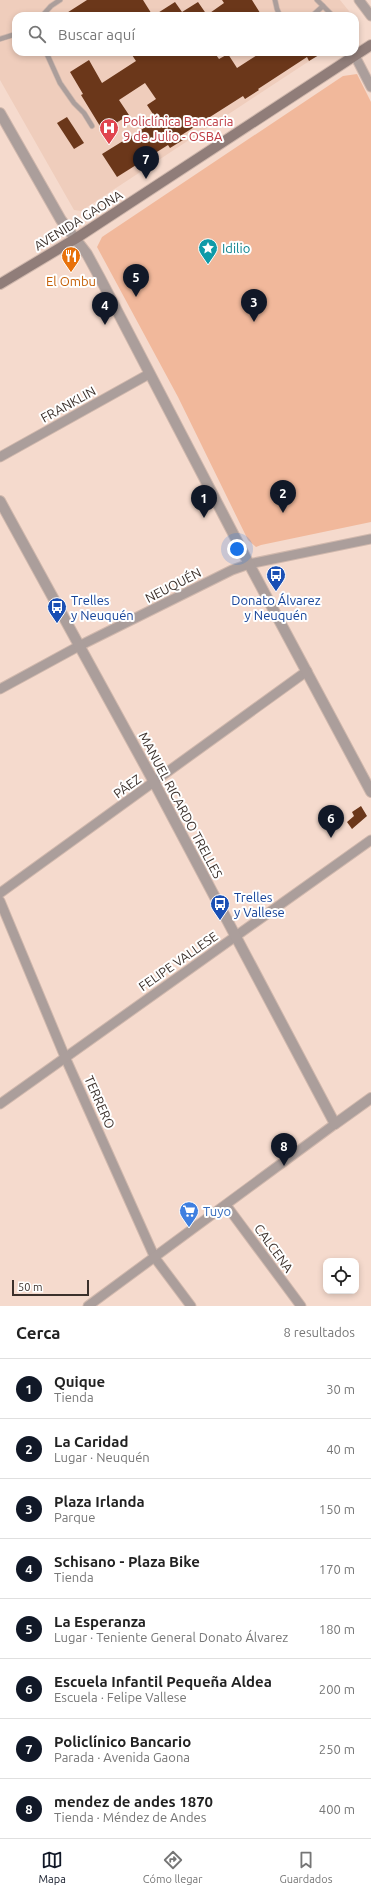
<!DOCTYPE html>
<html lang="es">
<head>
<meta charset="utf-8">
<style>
  :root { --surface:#fff; --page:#f6f6f6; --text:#222; --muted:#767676; --line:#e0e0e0; --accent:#111827 }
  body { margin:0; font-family:Ubuntu,sans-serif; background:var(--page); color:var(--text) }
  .controls { position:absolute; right:12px; bottom:12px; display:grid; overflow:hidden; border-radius:8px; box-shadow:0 2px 6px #0003 }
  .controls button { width:36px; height:36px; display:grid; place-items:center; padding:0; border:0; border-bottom:1px solid var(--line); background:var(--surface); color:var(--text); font:20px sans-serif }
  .scale { position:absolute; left:12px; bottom:10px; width:77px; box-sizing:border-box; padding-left:4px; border:2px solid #3b302b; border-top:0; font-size:11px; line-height:14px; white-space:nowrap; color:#3b302b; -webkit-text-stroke:3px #fff; paint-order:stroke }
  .you { position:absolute; left:237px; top:549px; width:14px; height:14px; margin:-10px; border:3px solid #fff; border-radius:50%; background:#1a73e8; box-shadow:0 0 0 6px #1a73e833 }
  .badge { display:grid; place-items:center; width:26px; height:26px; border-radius:50%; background:var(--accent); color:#fff; font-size:13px; font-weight:700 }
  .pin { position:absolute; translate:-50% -33px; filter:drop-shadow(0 1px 2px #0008) }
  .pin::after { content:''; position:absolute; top:21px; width:14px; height:12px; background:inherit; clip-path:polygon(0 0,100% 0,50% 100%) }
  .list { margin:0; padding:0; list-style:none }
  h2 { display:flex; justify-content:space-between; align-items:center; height:52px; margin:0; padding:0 16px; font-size:17px }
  h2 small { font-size:13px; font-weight:400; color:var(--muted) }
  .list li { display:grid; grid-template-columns:26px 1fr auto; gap:12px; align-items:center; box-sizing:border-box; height:60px; padding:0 16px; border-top:1px solid var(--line) }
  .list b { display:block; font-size:15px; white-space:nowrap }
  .list p { margin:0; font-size:13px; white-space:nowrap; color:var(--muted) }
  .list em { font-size:13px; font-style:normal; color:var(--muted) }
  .icon { flex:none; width:22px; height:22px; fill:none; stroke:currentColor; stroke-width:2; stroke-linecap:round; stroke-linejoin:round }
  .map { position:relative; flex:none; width:371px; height:1306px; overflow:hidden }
  .search { position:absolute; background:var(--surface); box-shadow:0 2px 6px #0003; left:12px; right:12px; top:12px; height:44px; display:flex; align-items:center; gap:10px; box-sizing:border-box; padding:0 14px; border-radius:12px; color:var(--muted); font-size:15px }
  .sheet { height:532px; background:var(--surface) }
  nav { display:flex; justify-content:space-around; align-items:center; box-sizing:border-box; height:56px; border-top:1px solid var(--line); background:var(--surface); font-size:11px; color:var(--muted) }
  nav a { display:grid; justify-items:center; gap:2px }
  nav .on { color:var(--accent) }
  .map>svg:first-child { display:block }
  .built { fill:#efcdbc }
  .green { fill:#f1b89b }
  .building { fill:#6b371a }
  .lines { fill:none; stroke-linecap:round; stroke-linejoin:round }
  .service-casing { stroke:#d0b8ad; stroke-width:6 }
  .minor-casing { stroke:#d0b8ad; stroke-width:11 }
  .tertiary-casing { stroke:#d0b8ad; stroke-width:12 }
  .secondary-casing { stroke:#d0b8ad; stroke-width:12 }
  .service { stroke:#ab9e9b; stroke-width:4.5 }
  .minor { stroke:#ab9e9b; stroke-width:9 }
  .tertiary { stroke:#ab9e9b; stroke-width:10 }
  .secondary { stroke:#907d79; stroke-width:10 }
  .labels { text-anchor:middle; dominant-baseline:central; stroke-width:4; stroke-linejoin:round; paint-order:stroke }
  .health-label { font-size:13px; fill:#be3a42; stroke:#fff; text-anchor:start }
  .street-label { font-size:13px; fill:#3b302b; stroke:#fff }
  .culture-label { font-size:13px; fill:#0d838f; stroke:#fff; text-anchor:start }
  .food-label { font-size:13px; fill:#c56008; stroke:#fff }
  .transit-label { font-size:13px; fill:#164399; stroke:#fff; text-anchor:start }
  .shop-label { font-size:13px; fill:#366cbe; stroke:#fff; text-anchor:start }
</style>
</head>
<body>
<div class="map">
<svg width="371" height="1306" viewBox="0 0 371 1306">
  <rect width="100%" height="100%" fill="#f5dacd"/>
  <path class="built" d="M0 0H340L353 16H16V52H323L81 211 74 210 0 80Z"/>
  <path class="green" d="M357 74 371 102V522L261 545 256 547 248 540 178 397 97 247 102 237 343 76Z"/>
  <g class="building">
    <path d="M87 0H143L153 16H62Z"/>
    <path d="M222 0H252L262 16H153L175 2 182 12 198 2 207 15 224 3Z"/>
    <path d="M130 52H214L219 59 228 54 237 68 262 52H324L309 61 307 57 258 89 259 90 245 99 243 96 180 136 183 140 170 148 168 145 117 177 102 154 157 120 147 105 156 99 145 83 119 100 129 115 103 131 81 95 83 94 70 72 89 60 102 83 136 61Z"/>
    <path d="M67 117 84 143 74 149 57 123Z"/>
    <path d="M361 806 367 816 352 829 347 822 354 816 352 812Z"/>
  </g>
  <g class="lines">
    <defs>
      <g id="service">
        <path d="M275 0 277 9 280 16"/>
        <path d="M317 0 333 16"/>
        <path d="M42 16 51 6 60 0"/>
        <path d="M312 16 323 6"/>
        <path d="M0 39 16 34"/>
        <path d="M46 52 60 83 74 103 84 113 92 126"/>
      </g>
      <g id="minor">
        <path d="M359 0 371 16"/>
        <path d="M355 56 371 87"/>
        <path d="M0 457 149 374"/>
        <path d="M0 689 79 646 232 570 249 564 371 539"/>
        <path d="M0 893 307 671"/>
        <path d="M0 901 65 1057 155 1258 191 1306"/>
        <path d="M0 1104 371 840"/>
        <path d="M226 1205 301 1306"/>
        <path d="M88 1306 335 1124"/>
      </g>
      <g id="tertiary">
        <path d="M0 113 61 220 87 254 100 278 249 564 371 792"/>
        <path d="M0 501 154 782 335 1124 371 1098"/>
      </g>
      <path id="secondary" d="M0 284 75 239 371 45"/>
    </defs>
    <use href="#service" class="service-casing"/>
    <use href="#minor" class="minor-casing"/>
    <use href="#tertiary" class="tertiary-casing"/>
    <use href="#secondary" class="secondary-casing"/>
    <use href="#service" class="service"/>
    <use href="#minor" class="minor"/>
    <use href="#tertiary" class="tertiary"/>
    <use href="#secondary" class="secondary"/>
  </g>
  <defs>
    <symbol id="hospital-pin" viewBox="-11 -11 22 30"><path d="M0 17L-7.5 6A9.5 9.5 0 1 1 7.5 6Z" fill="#e0444e" stroke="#fff"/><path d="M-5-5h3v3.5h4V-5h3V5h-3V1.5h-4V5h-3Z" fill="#fff"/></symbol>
    <symbol id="sight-pin" viewBox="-11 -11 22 30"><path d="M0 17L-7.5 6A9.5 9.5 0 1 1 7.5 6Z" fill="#0f9aa8" stroke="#fff"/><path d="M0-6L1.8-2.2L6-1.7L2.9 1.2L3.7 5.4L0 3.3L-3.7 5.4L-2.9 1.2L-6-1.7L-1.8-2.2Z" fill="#fff"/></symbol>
    <symbol id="restaurant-pin" viewBox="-11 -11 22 30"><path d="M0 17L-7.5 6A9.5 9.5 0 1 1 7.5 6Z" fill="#e8710a" stroke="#fff"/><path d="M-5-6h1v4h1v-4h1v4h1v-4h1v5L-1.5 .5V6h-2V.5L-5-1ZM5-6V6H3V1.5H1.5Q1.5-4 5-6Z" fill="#fff"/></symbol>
    <symbol id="bus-pin" viewBox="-11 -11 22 30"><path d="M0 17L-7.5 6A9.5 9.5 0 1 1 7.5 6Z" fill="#1a4fb4" stroke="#fff"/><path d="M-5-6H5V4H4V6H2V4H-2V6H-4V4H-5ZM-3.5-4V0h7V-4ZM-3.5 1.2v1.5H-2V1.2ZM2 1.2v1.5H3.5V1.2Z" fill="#fff"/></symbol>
    <symbol id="supermarket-pin" viewBox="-11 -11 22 30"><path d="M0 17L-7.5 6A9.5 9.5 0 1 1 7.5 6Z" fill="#3f7fe0" stroke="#fff"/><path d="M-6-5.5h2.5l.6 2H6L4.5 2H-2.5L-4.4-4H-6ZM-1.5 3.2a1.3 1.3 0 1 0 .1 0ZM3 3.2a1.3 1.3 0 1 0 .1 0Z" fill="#fff"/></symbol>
  </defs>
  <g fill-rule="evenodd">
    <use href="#hospital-pin" x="98" y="117" width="22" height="30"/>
    <use href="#sight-pin" x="197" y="237" width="22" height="30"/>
    <use href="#restaurant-pin" x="60" y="245" width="22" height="30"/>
    <use href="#bus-pin" x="265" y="564" width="22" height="30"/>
    <use href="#bus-pin" x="46" y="596" width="22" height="30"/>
    <use href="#bus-pin" x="209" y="893" width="22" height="30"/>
    <use href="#supermarket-pin" x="178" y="1200" width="22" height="30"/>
  </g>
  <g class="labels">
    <g class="health-label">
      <text x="123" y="121">Policlínica Bancaria<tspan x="123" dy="15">9 de Julio - OSBA</tspan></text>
    </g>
    <g class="street-label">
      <text transform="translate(78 220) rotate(-32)">AVENIDA GAONA</text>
      <text transform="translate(68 404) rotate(-29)">FRANKLIN</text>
      <text transform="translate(173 585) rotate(-27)">NEUQUÉN</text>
      <text transform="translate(127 786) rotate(-36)">PÁEZ</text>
      <text transform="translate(181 805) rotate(62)">MANUEL RICARDO TRELLES</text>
      <text transform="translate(178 961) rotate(-35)">FELIPE VALLESE</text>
      <text transform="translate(100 1102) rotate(66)">TERRERO</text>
      <text transform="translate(274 1248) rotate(54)">CALCENA</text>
    </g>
    <g class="culture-label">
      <text x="222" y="248">Idilio</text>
    </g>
    <g class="food-label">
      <text x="71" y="281">El Ombu</text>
    </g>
    <g class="transit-label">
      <text x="71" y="600">Trelles<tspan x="71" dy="15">y Neuquén</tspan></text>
      <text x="276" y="600" text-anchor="middle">Donato Álvarez<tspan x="276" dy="15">y Neuquén</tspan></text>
      <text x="234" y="897">Trelles<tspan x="234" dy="15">y Vallese</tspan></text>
    </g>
    <g class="shop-label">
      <text x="203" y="1211">Tuyo</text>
    </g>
  </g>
</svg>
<div class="controls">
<button><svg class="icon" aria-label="locate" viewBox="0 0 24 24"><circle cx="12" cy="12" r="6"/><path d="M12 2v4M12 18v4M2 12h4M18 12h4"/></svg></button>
</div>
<div class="scale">50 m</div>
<div class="you"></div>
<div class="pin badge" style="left:204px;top:518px">1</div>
<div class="pin badge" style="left:283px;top:513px">2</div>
<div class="pin badge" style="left:254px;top:322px">3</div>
<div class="pin badge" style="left:105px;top:325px">4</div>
<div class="pin badge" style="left:136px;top:297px">5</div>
<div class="pin badge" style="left:331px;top:838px">6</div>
<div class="pin badge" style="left:146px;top:179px">7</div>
<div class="pin badge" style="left:284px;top:1166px">8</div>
<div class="search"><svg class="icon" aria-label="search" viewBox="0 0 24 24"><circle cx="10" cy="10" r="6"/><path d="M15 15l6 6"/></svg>Buscar aquí</div>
</div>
<section class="sheet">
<h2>Cerca<small>8 resultados</small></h2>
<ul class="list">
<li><span class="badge">1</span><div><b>Quique</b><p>Tienda</p></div><em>30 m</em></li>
<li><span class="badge">2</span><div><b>La Caridad</b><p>Lugar · Neuquén</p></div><em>40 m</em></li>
<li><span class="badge">3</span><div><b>Plaza Irlanda</b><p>Parque</p></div><em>150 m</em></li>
<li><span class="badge">4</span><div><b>Schisano - Plaza Bike</b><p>Tienda</p></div><em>170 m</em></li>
<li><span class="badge">5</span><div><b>La Esperanza</b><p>Lugar · Teniente General Donato Álvarez</p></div><em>180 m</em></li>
<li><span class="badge">6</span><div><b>Escuela Infantil Pequeña Aldea</b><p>Escuela · Felipe Vallese</p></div><em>200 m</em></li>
<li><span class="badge">7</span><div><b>Policlínico Bancario</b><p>Parada · Avenida Gaona</p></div><em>250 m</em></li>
<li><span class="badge">8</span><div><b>mendez de andes 1870</b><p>Tienda · Méndez de Andes</p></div><em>400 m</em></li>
</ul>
</section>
<nav>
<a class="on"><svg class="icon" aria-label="map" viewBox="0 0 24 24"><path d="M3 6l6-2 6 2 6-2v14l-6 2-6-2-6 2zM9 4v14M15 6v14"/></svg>Mapa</a>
<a><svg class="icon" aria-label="directions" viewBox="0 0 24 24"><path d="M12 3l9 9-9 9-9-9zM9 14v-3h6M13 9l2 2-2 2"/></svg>Cómo llegar</a>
<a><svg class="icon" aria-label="saved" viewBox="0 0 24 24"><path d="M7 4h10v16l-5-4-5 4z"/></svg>Guardados</a>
</nav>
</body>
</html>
